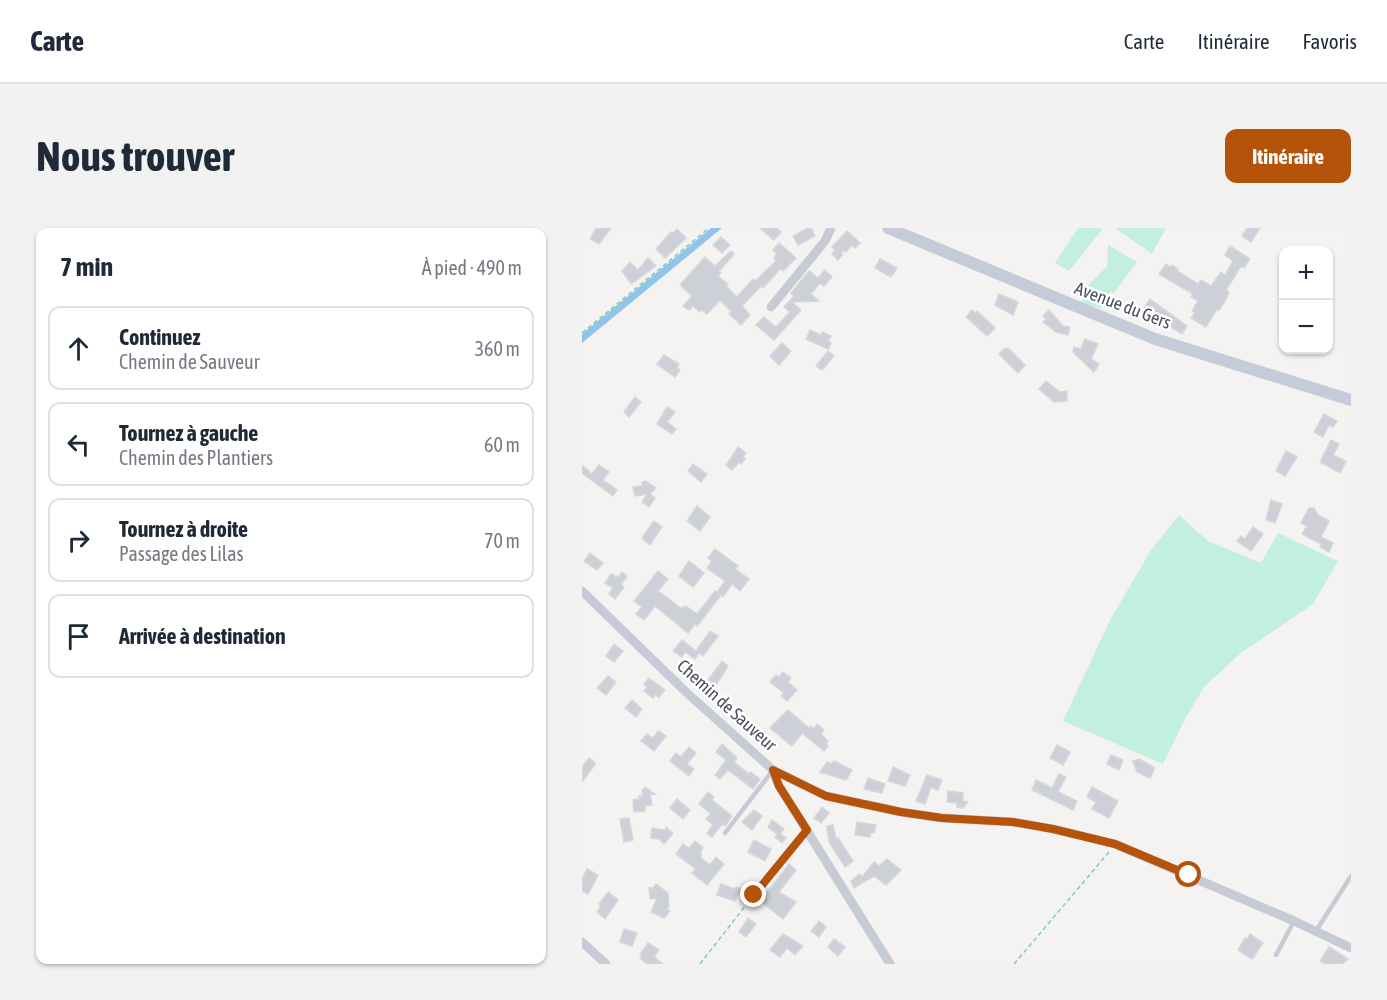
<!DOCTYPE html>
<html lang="fr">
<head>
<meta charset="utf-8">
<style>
  :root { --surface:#fff; --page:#f2f2f3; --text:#1f2937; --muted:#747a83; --line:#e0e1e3; --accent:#b45309 }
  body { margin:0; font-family:"Asap Condensed",sans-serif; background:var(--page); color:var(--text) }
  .controls { position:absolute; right:18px; top:18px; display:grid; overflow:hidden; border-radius:12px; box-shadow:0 2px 4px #0004 }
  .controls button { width:54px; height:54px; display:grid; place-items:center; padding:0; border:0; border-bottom:2px solid var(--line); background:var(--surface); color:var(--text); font:30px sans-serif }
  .stop { position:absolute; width:18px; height:18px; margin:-14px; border:4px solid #b45309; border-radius:50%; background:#fff }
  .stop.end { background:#b45309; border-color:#fff; box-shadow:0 2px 6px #0008 }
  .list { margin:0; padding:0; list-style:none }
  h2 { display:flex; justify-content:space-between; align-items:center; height:78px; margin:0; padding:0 24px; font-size:26px }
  h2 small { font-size:20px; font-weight:400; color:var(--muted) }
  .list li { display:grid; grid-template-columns:39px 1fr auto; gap:18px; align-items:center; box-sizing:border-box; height:84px; margin:0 12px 12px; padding:0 12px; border:2px solid var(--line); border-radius:12px }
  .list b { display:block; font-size:22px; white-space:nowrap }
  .list p { margin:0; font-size:20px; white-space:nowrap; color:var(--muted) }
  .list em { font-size:20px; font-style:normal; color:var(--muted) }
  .icon { flex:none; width:33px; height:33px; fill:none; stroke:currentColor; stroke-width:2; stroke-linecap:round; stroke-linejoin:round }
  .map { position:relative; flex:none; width:769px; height:736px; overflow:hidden; border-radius:12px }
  header { display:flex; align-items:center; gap:36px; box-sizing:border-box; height:84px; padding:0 30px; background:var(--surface); border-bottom:2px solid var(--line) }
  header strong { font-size:28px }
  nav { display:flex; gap:33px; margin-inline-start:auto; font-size:21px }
  .intro { display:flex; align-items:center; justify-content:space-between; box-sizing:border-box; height:144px; padding:0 36px }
  h1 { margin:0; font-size:42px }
  .button { padding:15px 27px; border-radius:12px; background:var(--accent); color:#fff; font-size:21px; font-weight:700 }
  main { display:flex; gap:36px; padding:0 36px }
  aside { flex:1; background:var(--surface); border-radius:12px; box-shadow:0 2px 4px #0004 }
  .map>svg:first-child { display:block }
  .green { fill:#c3efde }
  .water { fill:#92c4eb }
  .building { fill:#ced0d7; stroke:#d6d7dd; stroke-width:1.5 }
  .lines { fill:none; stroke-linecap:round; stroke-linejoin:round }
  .path { stroke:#7ccdb7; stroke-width:1.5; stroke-dasharray:4.5 3; stroke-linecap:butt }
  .service { stroke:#c6cbd6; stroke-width:4.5 }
  .minor { stroke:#c6cbd6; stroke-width:9 }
  .secondary { stroke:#c6cbda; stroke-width:12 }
  .route { stroke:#b45309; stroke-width:8 }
  .labels { text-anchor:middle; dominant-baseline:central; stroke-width:5; stroke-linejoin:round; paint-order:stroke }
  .street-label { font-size:18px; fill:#4a505f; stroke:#fff }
</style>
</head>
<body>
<header>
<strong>Carte</strong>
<nav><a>Carte</a><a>Itinéraire</a><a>Favoris</a></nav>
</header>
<div class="intro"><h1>Nous trouver</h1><a class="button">Itinéraire</a></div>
<main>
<aside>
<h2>7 min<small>À pied · 490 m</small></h2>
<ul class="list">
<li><svg class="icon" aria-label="ahead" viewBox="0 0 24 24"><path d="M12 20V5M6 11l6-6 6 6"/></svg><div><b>Continuez</b><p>Chemin de Sauveur</p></div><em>360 m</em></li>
<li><svg class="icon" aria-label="left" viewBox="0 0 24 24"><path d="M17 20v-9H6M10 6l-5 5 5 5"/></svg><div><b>Tournez à gauche</b><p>Chemin des Plantiers</p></div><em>60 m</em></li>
<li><svg class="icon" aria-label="right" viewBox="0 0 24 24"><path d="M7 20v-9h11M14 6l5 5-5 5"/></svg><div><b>Tournez à droite</b><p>Passage des Lilas</p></div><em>70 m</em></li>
<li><svg class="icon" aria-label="arrive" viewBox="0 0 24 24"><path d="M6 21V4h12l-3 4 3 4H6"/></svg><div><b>Arrivée à destination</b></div></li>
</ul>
</aside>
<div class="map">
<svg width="769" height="736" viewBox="0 0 769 736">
  <rect width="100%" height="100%" fill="#f4f3f2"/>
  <g class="green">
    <path d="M496 0H521L487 43 473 35Z"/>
    <path d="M533 0H584L570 26Z"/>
    <path d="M526 17 555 34 532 65 528 64 520 80 499 76 502 61 525 39Z"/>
    <path d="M597 287 626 313 679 335 696 305 756 333 731 376 659 425 622 459 604 489 581 536 481 493 528 392 569 322Z"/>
  </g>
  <path class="water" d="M129 0H140L0 115V106Z"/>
  <g class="building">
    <path d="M14 0H29L17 16 8 11Z"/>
    <path d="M178 0H195L199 4 192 12Z"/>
    <path d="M226 0H229L233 8 216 17 211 8Z"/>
    <path d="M665 0H678L669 14 660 8Z"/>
    <path d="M95 1 104 10 83 30 74 21 89 4 91 5Z"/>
    <path d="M265 3 278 15 273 20 270 17 264 24 261 22 259 25 261 26 256 32 250 26 253 22 250 19Z"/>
    <path d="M139 9 148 17 140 25 131 17Z"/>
    <path d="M197 15 214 30 201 43 198 41 181 60 179 58 160 78 168 87 159 97 147 86 149 83 138 72 125 86 120 82 118 84 111 78 107 82 101 78 110 68 98 57 123 29 133 38 149 23 152 26 137 43 139 45 136 48 146 56 144 58 155 69 171 51 173 53 194 33 192 30 195 26 191 22Z"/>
    <path d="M648 18 668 31 662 40 659 38 644 62 647 65 643 73 637 82 635 81 624 99 609 90 613 85 610 83 616 73 609 69 611 66 577 46 584 36 588 39 590 37 596 41 595 43 616 56 619 52 629 58 639 44 643 47 651 33 643 27Z"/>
    <path d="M66 30 74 38 49 56 40 43 48 34 56 42Z"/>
    <path d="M298 31 315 40 309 49 293 40Z"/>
    <path d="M243 42 250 49 242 58 238 55 229 66 237 73 210 74 219 82 192 112 174 97 182 89 194 99 208 84 202 79 212 68 209 65 227 43 236 50Z"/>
    <path d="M417 66 436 74 431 87 413 77Z"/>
    <path d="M568 71 605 98 600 106 586 97 588 94 571 84 566 91 558 86Z"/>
    <path d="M390 82 393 85 395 83 413 100 405 108 384 89Z"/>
    <path d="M467 82 481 98 488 99 486 107 474 104 461 94 464 91 461 88Z"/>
    <path d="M228 102 239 107 240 104 249 108 246 113 249 115 246 121 224 111Z"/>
    <path d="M503 111 516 116 509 131 517 136 512 144 491 124 492 119 499 121Z"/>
    <path d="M200 115 209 123 197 137 188 128Z"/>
    <path d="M426 120 443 137 436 145 417 126 422 121Z"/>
    <path d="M246 123 252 128 240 142 234 138Z"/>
    <path d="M82 127 97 136 95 140 98 142 93 149 75 136Z"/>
    <path d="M464 153 478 164 485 163V173L472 174 457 161Z"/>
    <path d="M53 169 59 174 47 189 42 184Z"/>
    <path d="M85 179 93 184 85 194 94 201 90 206 75 196Z"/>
    <path d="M742 186 755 193 751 199 747 197 741 209 732 204Z"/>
    <path d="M749 212 757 216 751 227 764 233 758 245 738 234Z"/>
    <path d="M156 219 164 225 161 229 163 231 159 236 157 234 150 242 144 237Z"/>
    <path d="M704 223 715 229 703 248 694 243Z"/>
    <path d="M111 236 125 246 119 254 106 243Z"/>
    <path d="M0 237 10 246 17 237 27 244 21 252 35 262 31 268 0 245Z"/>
    <path d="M64 253 74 260 68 266 73 270 67 279 60 274 65 266 53 268 51 259 60 258V254Z"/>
    <path d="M689 272 700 276 693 295 684 292Z"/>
    <path d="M115 278 128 289 118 303 105 293Z"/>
    <path d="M727 280H732L736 287 747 293 739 309 751 315 747 324 738 319 739 316 720 306 725 298 719 295Z"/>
    <path d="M72 293 80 299 68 317 60 310Z"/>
    <path d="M671 299 681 306 669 323 655 313 659 308 663 311Z"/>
    <path d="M133 321 156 338 153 341 167 351 158 363 150 356 141 369 135 364 143 353 125 340 130 333 126 330Z"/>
    <path d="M8 325 21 335 15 342 2 333Z"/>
    <path d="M107 333 122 345 111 359 97 348Z"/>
    <path d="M76 343 86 351 76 363 99 380 104 378 115 386 133 363 139 367 115 398 113 396 106 405 73 378 62 392 54 386 60 379 52 373Z"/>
    <path d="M40 344 45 348 39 357 42 359 33 371 27 366 31 360 23 355 29 346 36 349Z"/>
    <path d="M128 403 136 408 121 428 117 425 113 431 103 424 100 429 91 423 100 412 114 423Z"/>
    <path d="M32 416 41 423 32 434 24 428Z"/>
    <path d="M140 433 146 438 134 457 126 452Z"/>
    <path d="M201 444 209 450 206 454 215 462 205 473 199 468 202 465 188 454 194 447 197 449Z"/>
    <path d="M26 448 34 454 24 467 15 460Z"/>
    <path d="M67 450 83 462 77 469 73 467 71 470 62 463 65 459 62 456Z"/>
    <path d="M50 472 60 481 54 489 43 480Z"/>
    <path d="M206 482 227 500 229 498 231 501 235 496 242 502 239 506 246 513 244 516 246 518 242 523 220 505 210 518 188 500Z"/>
    <path d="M76 503 84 508 72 523 59 513 65 506 71 510Z"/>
    <path d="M140 516 155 530 152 534 167 546 168 544 178 551 171 561 146 542 138 551 133 547 144 532 134 524Z"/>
    <path d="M475 517 488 524 481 537 468 530Z"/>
    <path d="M107 519 114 525 105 536 112 541 107 548 88 533 94 525 99 529Z"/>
    <path d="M529 527 541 532 537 542 525 536Z"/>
    <path d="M7 530 13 535 12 538 0 554V539Z"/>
    <path d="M557 531 573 540 568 550 555 544 551 533Z"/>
    <path d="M252 533 270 542 264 552 238 544 245 534 250 536Z"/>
    <path d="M311 539 328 547 323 558 306 553Z"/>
    <path d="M477 546 484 549 476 564 495 573 491 582 450 562 454 552 470 560Z"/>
    <path d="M345 547 360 552 356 562 349 559 343 576 334 573Z"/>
    <path d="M286 550 303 556 300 565 282 561Z"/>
    <path d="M63 559 73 566 68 567 70 577 63 578V583L52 584 51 572 57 571V568H61L60 563Z"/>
    <path d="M510 559 536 573 527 590 510 581 514 574 505 569Z"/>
    <path d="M366 563 381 565V573L386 574 381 580 375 579V575L365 574Z"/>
    <path d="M126 564 132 569 130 572 150 588 143 598 140 596 130 609 125 605 131 597 124 591 129 586 117 576Z"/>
    <path d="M95 571 108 582 101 591 88 580Z"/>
    <path d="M240 579 247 585 239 595 232 590Z"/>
    <path d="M172 582 180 588 170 602 160 594Z"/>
    <path d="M47 590 51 612 42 614 38 591Z"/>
    <path d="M190 592 202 601 198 606 204 610 200 615 193 609 195 606 186 599Z"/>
    <path d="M275 594 294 597 292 605 289 604 288 609 273 607Z"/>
    <path d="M251 597 254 611 256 610 271 633 263 639 247 614 245 598Z"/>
    <path d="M84 599 91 605 82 616 77 611 69 610 70 600 83 602Z"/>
    <path d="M172 612 189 621 183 633 166 624Z"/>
    <path d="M113 613 121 620 119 623V630L128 637 134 629 142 636 125 657 110 645 114 641 94 626 101 616 107 620Z"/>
    <path d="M305 631 319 642 304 657 292 648 272 660 269 653 278 646 280 649 292 634 297 638Z"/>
    <path d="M207 636 214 642 197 664 214 674 201 691 178 673Z"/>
    <path d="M5 641 16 647 6 666 0 663V651Z"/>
    <path d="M74 656 86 665 87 678 85 681 88 683 82 690 69 684 75 670 68 671 67 660H71Z"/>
    <path d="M139 656 153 661 154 659 161 661 159 667 156 666 153 673 135 667Z"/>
    <path d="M26 664 36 672 23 691 15 684 19 677 17 676Z"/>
    <path d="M166 690 174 696 164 709 157 704Z"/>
    <path d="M237 693 244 699 237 709 229 703Z"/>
    <path d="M42 701 55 705 50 718 38 714Z"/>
    <path d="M201 706 221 718 213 727 205 720 198 729 188 722Z"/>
    <path d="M668 706 681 715 670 731 656 722 663 710 665 711Z"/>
    <path d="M252 711 263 719 256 728 246 719Z"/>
    <path d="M66 715 77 722 72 729 81 736H65L58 730 60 728 58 726Z"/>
    <path d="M747 719 769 733V736H743L738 733Z"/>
  </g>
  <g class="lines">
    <g class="path">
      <path d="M0 105 127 0"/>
      <path d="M118 736 167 673"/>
      <path d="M432 736 527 624"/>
    </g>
    <g class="service">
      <path d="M143 605 191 542"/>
      <path d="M172 667 225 602"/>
      <path d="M734 703 769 648"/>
      <path d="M694 727 712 693"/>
    </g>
    <g class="minor">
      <path d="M189 79 243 13 249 0"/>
      <path d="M0 363 105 465 191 542 244 568 319 584 360 590 431 594 471 601 533 616 712 693 769 720"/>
      <path d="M191 542 197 558 308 736"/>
      <path d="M0 714 24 736"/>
    </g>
    <path class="secondary" d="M306 0 573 111 769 172"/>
  </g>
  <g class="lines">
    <path class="route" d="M172 667 225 602 197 558 191 542 244 568 319 584 360 590 431 594 471 601 533 616 607 647"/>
  </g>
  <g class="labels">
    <g class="street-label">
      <text transform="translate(541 77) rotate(21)">Avenue du Gers</text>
      <text transform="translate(145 477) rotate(42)">Chemin de Sauveur</text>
    </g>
  </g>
</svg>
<div class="controls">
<button>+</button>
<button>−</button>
</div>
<div class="stop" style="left:607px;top:647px"></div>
<div class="stop end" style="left:172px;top:667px"></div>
</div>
</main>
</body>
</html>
